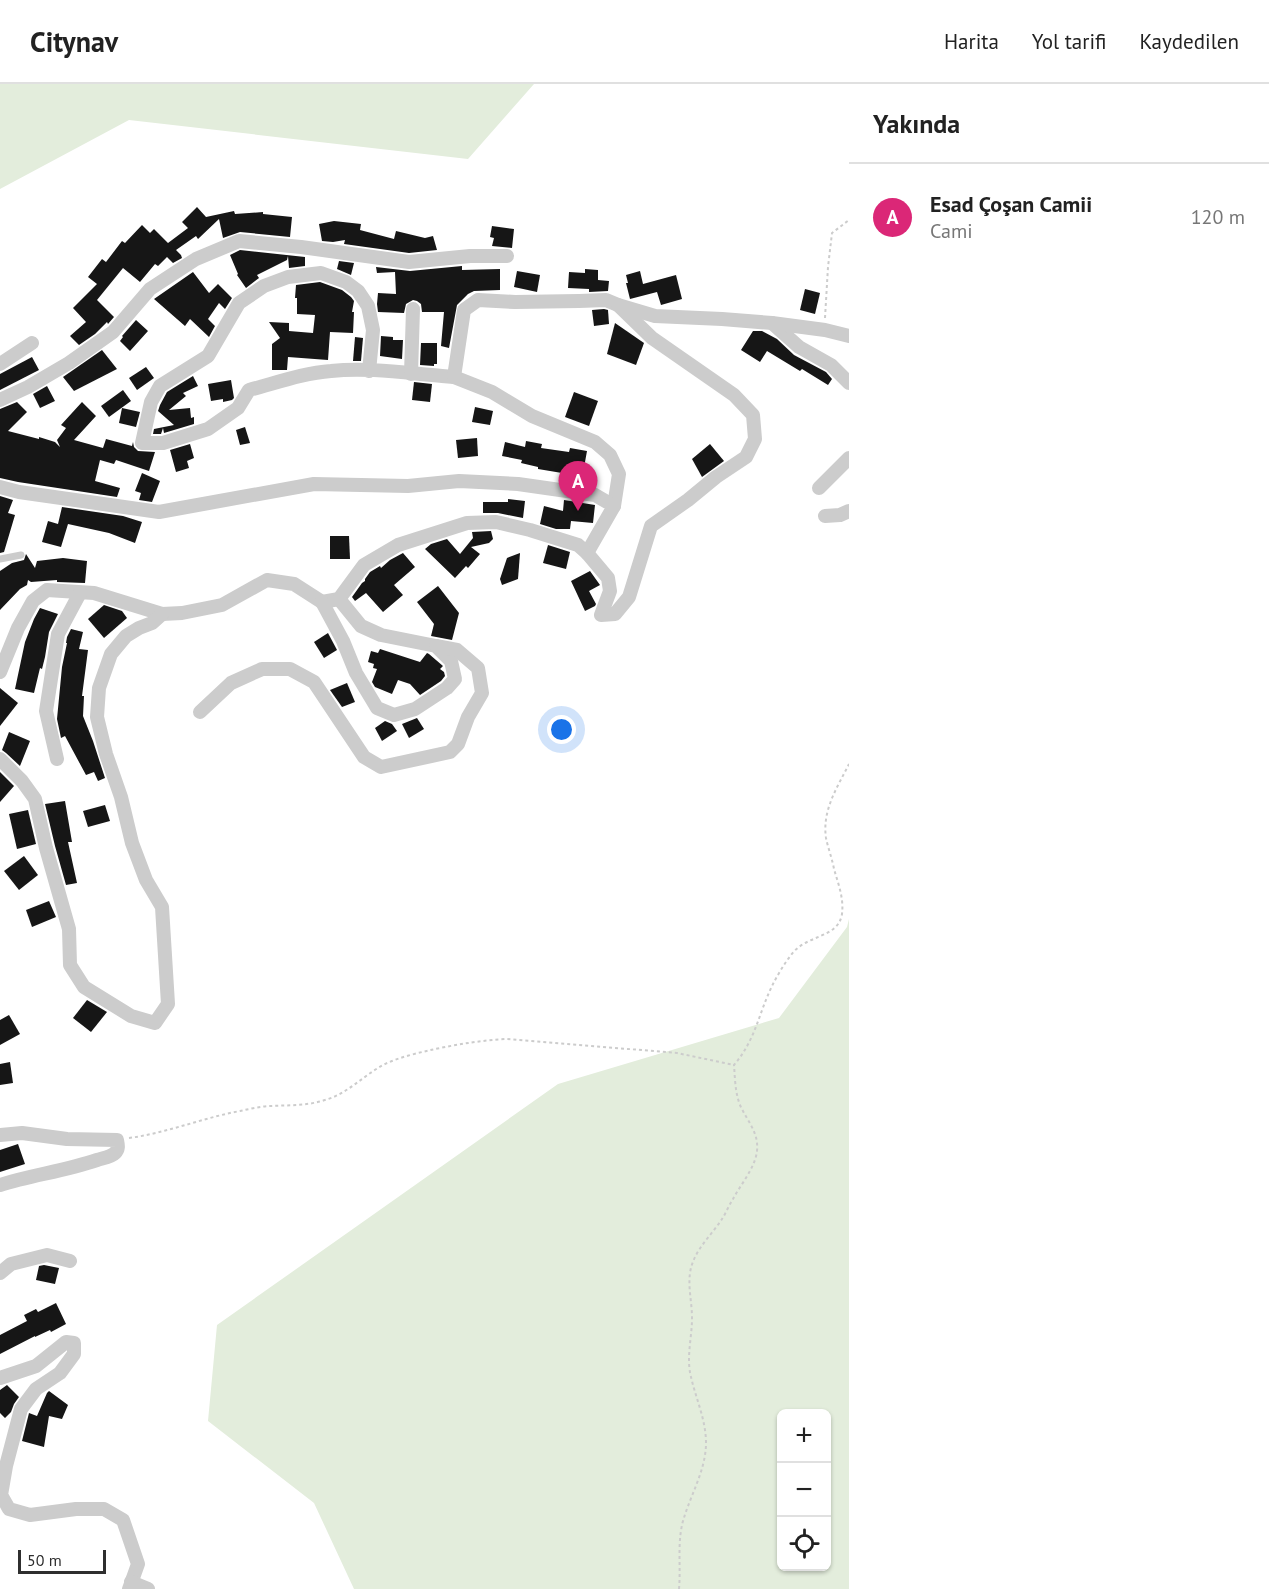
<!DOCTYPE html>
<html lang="tr">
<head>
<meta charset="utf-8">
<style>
  :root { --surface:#fff; --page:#f2f2f2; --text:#222; --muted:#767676; --line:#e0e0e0; --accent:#db2777 }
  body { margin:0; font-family:"PT Sans",sans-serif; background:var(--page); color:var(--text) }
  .controls { position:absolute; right:18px; bottom:18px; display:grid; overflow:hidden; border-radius:9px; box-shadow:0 2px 4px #0004 }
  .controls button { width:54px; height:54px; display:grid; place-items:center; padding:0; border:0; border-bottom:2px solid var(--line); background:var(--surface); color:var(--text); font:30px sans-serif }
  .scale { position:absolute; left:18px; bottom:15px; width:88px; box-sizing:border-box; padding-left:6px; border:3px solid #2f2f2f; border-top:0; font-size:16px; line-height:21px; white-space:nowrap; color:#2f2f2f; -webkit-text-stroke:4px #fff; paint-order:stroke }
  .you { position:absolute; left:562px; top:646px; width:21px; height:21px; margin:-15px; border:4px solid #fff; border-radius:50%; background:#1a73e8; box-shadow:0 0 0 9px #1a73e833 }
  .badge { display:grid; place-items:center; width:39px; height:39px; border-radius:50%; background:var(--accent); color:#fff; font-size:20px; font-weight:700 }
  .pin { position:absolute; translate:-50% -50px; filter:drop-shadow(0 2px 3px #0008) }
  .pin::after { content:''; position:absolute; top:32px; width:21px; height:18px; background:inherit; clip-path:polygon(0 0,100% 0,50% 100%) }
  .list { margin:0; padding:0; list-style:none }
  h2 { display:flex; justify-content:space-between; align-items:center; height:78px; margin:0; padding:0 24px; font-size:26px }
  h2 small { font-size:20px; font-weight:400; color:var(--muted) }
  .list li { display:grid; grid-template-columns:39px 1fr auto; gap:18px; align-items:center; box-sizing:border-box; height:108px; padding:0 24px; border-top:2px solid var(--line) }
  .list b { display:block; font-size:22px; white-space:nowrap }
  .list p { margin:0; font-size:20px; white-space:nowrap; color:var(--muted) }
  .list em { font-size:20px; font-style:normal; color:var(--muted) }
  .icon { flex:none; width:33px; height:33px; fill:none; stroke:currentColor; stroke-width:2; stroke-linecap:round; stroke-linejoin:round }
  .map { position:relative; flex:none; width:849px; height:1505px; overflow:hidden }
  header { display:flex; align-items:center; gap:36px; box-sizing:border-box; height:84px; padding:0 30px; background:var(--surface); border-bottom:2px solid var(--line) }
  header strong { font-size:28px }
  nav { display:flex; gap:33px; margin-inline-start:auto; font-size:21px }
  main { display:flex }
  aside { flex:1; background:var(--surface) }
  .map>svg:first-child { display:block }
  .green { fill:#e3eddc; fill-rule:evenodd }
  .building { fill:#161616 }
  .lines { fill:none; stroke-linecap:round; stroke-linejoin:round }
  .path { stroke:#ccc; stroke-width:2; stroke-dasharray:3 3; stroke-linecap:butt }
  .service { stroke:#ccc; stroke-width:7 }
  .minor { stroke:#ccc; stroke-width:14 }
</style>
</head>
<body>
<header>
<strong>Citynav</strong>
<nav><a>Harita</a><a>Yol tarifi</a><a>Kaydedilen</a></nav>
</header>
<main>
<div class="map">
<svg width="849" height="1505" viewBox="0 0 849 1505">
  <rect width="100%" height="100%" fill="#fff"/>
  <g class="green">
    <path d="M0 0H534L468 75 129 36 0 105Z"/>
    <path d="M849 835V1505H354L314 1419 208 1337 217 1241 558 1000 779 934 847 843ZM782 1330H826V1482H782Z"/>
  </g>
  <g class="building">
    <path d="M197 123 206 133 234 127 235 130 263 128V130L292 133 290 153 240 148 223 154 219 135 198 155 196 152 176 166 181 171 182 174 173 179 167 173 158 182 155 180 140 198 123 184 97 216 114 233 108 240 107 238 95 250 79 261 70 252 86 238 73 224 97 200 88 193 102 175 106 178 122 157 125 159 142 141 150 149 154 145 168 159 188 144 182 138Z"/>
    <path d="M334 137 361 140 360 146 394 155 396 147 425 154 433 152 437 166 409 169 344 160 345 156 333 158 322 157 319 140Z"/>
    <path d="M492 142 514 145 512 164 492 162 494 154 490 153Z"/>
    <path d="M240 166 305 173V182L289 184 288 172 287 176 257 191 259 194 246 204 237 191 238 190 230 171Z"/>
    <path d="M339 177 354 179 351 191 337 185Z"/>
    <path d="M462 182V186L500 185V206L474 207 468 210 457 221 449 264 441 262 444 228H422L421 220 417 217 413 216 406 220 404 229 378 228 377 220 378 209 396 210 395 188 377 189 376 183 410 187Z"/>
    <path d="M585 185 598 186V196L609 197 608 207 589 208V205L568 204 569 188 585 189Z"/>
    <path d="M517 187 540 191 537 208 514 203Z"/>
    <path d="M640 187 643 200 676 191 682 215 661 221 657 208 630 215 626 199H628L626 191Z"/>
    <path d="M193 188 209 209 218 200 232 214 225 225 219 219 208 235 215 242 209 253 190 235 185 242 154 215Z"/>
    <path d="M320 198 342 206 351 213 354 217 352 228H354L353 249 330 248 328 276 288 273 287 286H272V260L280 254 269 238 289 239V247L313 249 315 231 297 230V214H295L296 201Z"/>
    <path d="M805 205 820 209 815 230 800 226Z"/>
    <path d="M604 225 608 226 609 240 594 242 592 226Z"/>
    <path d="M136 236 148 247 130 267 120 257 123 253 122 252Z"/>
    <path d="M615 239 644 259 636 281 607 270Z"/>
    <path d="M753 247H762L777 255 794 271 826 288 832 295 828 301 802 285 800 287 767 267 760 278 741 266Z"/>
    <path d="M381 252 393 253V256H403L402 275 380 272Z"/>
    <path d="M355 253 363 254 361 277H353Z"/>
    <path d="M421 259H437V280H434V282L420 281Z"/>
    <path d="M102 266 117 285 74 307 63 293Z"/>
    <path d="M32 273 39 286 0 306V290Z"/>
    <path d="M146 283 154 294 137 306 129 294Z"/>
    <path d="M193 292 198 302 183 309 186 312 169 326 190 324 191 334 194 333V340L164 349 163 344 161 350H153L154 345 174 341 158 327 160 321 167 308Z"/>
    <path d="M231 296 234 314 232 316 223 318V315L211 317 208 300Z"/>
    <path d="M414 298 432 300 430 318 412 316Z"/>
    <path d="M47 302 55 317 40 324 33 310Z"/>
    <path d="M123 306 131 317 109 333 101 322Z"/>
    <path d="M574 308 598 317 589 342 565 333Z"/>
    <path d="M17 318 27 328 8 347 39 355V353L55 358 60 363 57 356 66 344 61 341 82 318 96 332 74 356 103 364 106 355 132 362 133 358 134 363 138 367 155 368 149 387 116 376 114 380 100 376 95 397 120 404 117 413 18 398 0 394V325Z"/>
    <path d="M475 323 493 327 490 341 472 338Z"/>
    <path d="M122 324 140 328 136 343 119 339Z"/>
    <path d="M245 343 250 359 240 361 236 346Z"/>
    <path d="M477 354 478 372 458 374 456 356Z"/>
    <path d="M526 357 542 360 541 364 569 368 570 364 587 367 583 389 563 385 562 389 538 385V383L521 379 522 376 502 372 505 358 525 363Z"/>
    <path d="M190 360 194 374 187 377 189 384 176 388 170 366Z"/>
    <path d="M710 360 724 377 702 393 692 375Z"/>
    <path d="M142 389 160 397 152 418 139 416 141 409 135 407Z"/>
    <path d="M0 412 13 416 8 429 15 431 4 468 0 469Z"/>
    <path d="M508 415 525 417 523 434 498 429H483V418H508Z"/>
    <path d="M564 416 595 421 593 439 571 437 570 445H556L540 440 544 422 563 427Z"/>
    <path d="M62 423 123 432 142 438 135 459 109 449 68 440 61 463 42 458 48 437 58 440Z"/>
    <path d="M491 447 493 455 489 459 471 463 480 470 468 484 466 482 455 494 425 465 431 460 447 455 460 470 473 454 472 448Z"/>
    <path d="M330 452H349L350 475H330Z"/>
    <path d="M548 461 570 468 566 485 543 479Z"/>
    <path d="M403 469 415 483 394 501 403 511 383 528 366 509 355 517 352 513 362 499 365 497V495L370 488 380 482 381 484 390 476Z"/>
    <path d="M520 469 518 495 502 501 500 495 507 474Z"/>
    <path d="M26 470 35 484 37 477 63 474 87 477 85 499 57 498V496L31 498 28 496 27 501 20 505 0 526V487L12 479 24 476Z"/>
    <path d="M590 487 600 501 589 507 596 520 595 522 585 527 571 497Z"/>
    <path d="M438 502 459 529 452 556 431 552 434 540 417 518Z"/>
    <path d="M104 521 122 527 127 534 104 554 88 535Z"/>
    <path d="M40 524 58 530 49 548 45 573 42 585 40 584 34 609 15 605 25 558 34 535Z"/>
    <path d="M71 545 83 548 79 565 88 566 82 612H84L83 632 93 657 105 694 98 697 94 688 86 691 65 652 61 654 57 635 62 583 67 559H66L67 553Z"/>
    <path d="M328 549 337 566 324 574 314 558Z"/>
    <path d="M380 565 420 578 427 569 429 570 443 582 440 585 444 588 445 592 441 597 420 611 410 600 398 596 392 610 375 603 372 598 377 585 373 584 374 580 368 578 371 567 378 569Z"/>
    <path d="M347 599 355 618 342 623 330 606Z"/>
    <path d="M0 604 18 619 0 642Z"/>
    <path d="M417 634 424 645 409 654 402 640Z"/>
    <path d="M385 637 392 640 397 647 382 657 375 644Z"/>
    <path d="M9 648 30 657 20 682 6 669 2 666Z"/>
    <path d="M0 688 14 702 0 718Z"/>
    <path d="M65 717 72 758H68L77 799 66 801 55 762 45 720Z"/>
    <path d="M105 721 110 737 88 743 83 727Z"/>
    <path d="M28 726 36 760 17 765 9 730Z"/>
    <path d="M24 772 38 791 19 806 4 787Z"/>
    <path d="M49 817 56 833 32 843 26 826Z"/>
    <path d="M87 916 107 928 91 948 73 934Z"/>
    <path d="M9 931 20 950 0 961V936Z"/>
    <path d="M10 978 13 999 0 1001V980Z"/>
    <path d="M18 1060 25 1080 0 1088V1066Z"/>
    <path d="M44 1181 59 1184 55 1200 36 1196 39 1182Z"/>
    <path d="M56 1219 66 1240 51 1248 50 1246 35 1253V1252L0 1270V1251L27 1237 24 1231 36 1225 38 1228Z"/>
    <path d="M7 1301 19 1313 14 1320 11 1328 5 1334 0 1329V1306Z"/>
    <path d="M49 1307 68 1321 62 1335 49 1332 44 1363 22 1357 29 1329 37 1332 47 1309Z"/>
  </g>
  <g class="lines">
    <g class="path">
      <path d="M825 234 828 183 832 149 849 136"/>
      <path d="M129 1054C167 1049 202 1034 240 1027 250 1025 261 1022 271 1022 289 1021 307 1022 325 1016 347 1010 363 992 383 981 399 973 418 969 435 965 460 960 483 956 507 955L677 969 734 981"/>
      <path d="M679 1505C681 1482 677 1459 683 1437 690 1412 706 1386 706 1359 706 1336 696 1315 691 1293 686 1273 692 1254 692 1234 692 1219 688 1204 690 1189 693 1167 711 1152 722 1135 726 1129 729 1121 733 1115 741 1100 755 1084 757 1067 759 1048 747 1037 740 1021 735 1008 735 994 734 981 756 955 758 931 772 902 777 892 784 880 791 871 806 850 838 855 842 830 844 814 838 799 834 785 832 774 828 764 826 754 822 726 837 704 849 680"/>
    </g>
    <path class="service" d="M0 475 21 471"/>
    <g class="minor">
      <path d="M772 239 799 263 831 281 849 299"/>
      <path d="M0 280 32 259"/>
      <path d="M369 287 373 246 368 222 358 207 346 198 321 189 288 193 264 202 239 219 208 272 160 302 151 318 142 359H163L208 345 238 324 249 306C276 299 303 289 331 287 367 283 406 289 442 292L454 293 492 308 532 332 595 358 610 371 619 390 614 422"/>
      <path d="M411 290 413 225"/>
      <path d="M454 293 464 226 478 216 515 218 579 217 606 216 618 221 655 232 722 235 772 239 825 246 849 252"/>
      <path d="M0 316 28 303 69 279 113 248 150 205 196 175 239 157 301 163 409 178 470 172H507"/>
      <path d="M0 403 19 408 159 428 314 400 408 402 459 397 518 400 595 411 614 422 587 469 578 461 530 446 496 438 467 439 398 461 364 481 339 515 322 518 294 500 267 496 222 521 182 529 162 530 94 509 47 506 33 517 18 544 0 588"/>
      <path d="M819 404 849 374"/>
      <path d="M825 432 840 431 849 427"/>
      <path d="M587 469 608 494 610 507 601 531 615 530 629 513 651 442 688 416 716 393 746 373 755 355 753 331 734 311 652 254 618 221"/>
      <path d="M322 518 343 557 356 589 377 624 394 631 415 625 447 604 455 595 451 577 436 562 381 551 361 542 339 515"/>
      <path d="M200 628 231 599 262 585H290L314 598 364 673 381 683 450 668 458 660 468 633 482 609 478 584 457 566 436 562"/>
      <path d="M0 675 22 697 35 715 46 764 69 845 70 881 84 903 131 932 155 939 168 920 162 823 146 796 132 759 121 713 106 670 97 633 99 604 111 570 126 552 139 544 152 539 162 530"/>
      <path d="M57 675 46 627 58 550 80 509"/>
      <path d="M0 1051 22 1049 67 1055 117 1056C118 1061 119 1065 115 1069 111 1073 103 1074 97 1076 65 1087 32 1091 0 1101"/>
      <path d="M0 1189 11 1180 47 1171 70 1177"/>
      <path d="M0 1294 36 1282 66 1258 74 1259V1270L60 1289 36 1305 21 1325 6 1382 1 1411 9 1425 30 1431 76 1425H104L123 1436 138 1480 129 1505"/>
      <path d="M131 1498 148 1505"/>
    </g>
  </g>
</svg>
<div class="controls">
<button>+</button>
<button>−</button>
<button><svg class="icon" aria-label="locate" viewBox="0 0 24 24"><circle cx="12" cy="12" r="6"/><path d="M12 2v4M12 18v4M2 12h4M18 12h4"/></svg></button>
</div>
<div class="scale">50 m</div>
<div class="you"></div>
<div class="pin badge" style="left:578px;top:427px">A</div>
</div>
<aside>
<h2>Yakında<small></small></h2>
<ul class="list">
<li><span class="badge">A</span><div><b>Esad Çoşan Camii</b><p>Cami</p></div><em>120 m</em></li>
</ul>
</aside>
</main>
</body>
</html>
